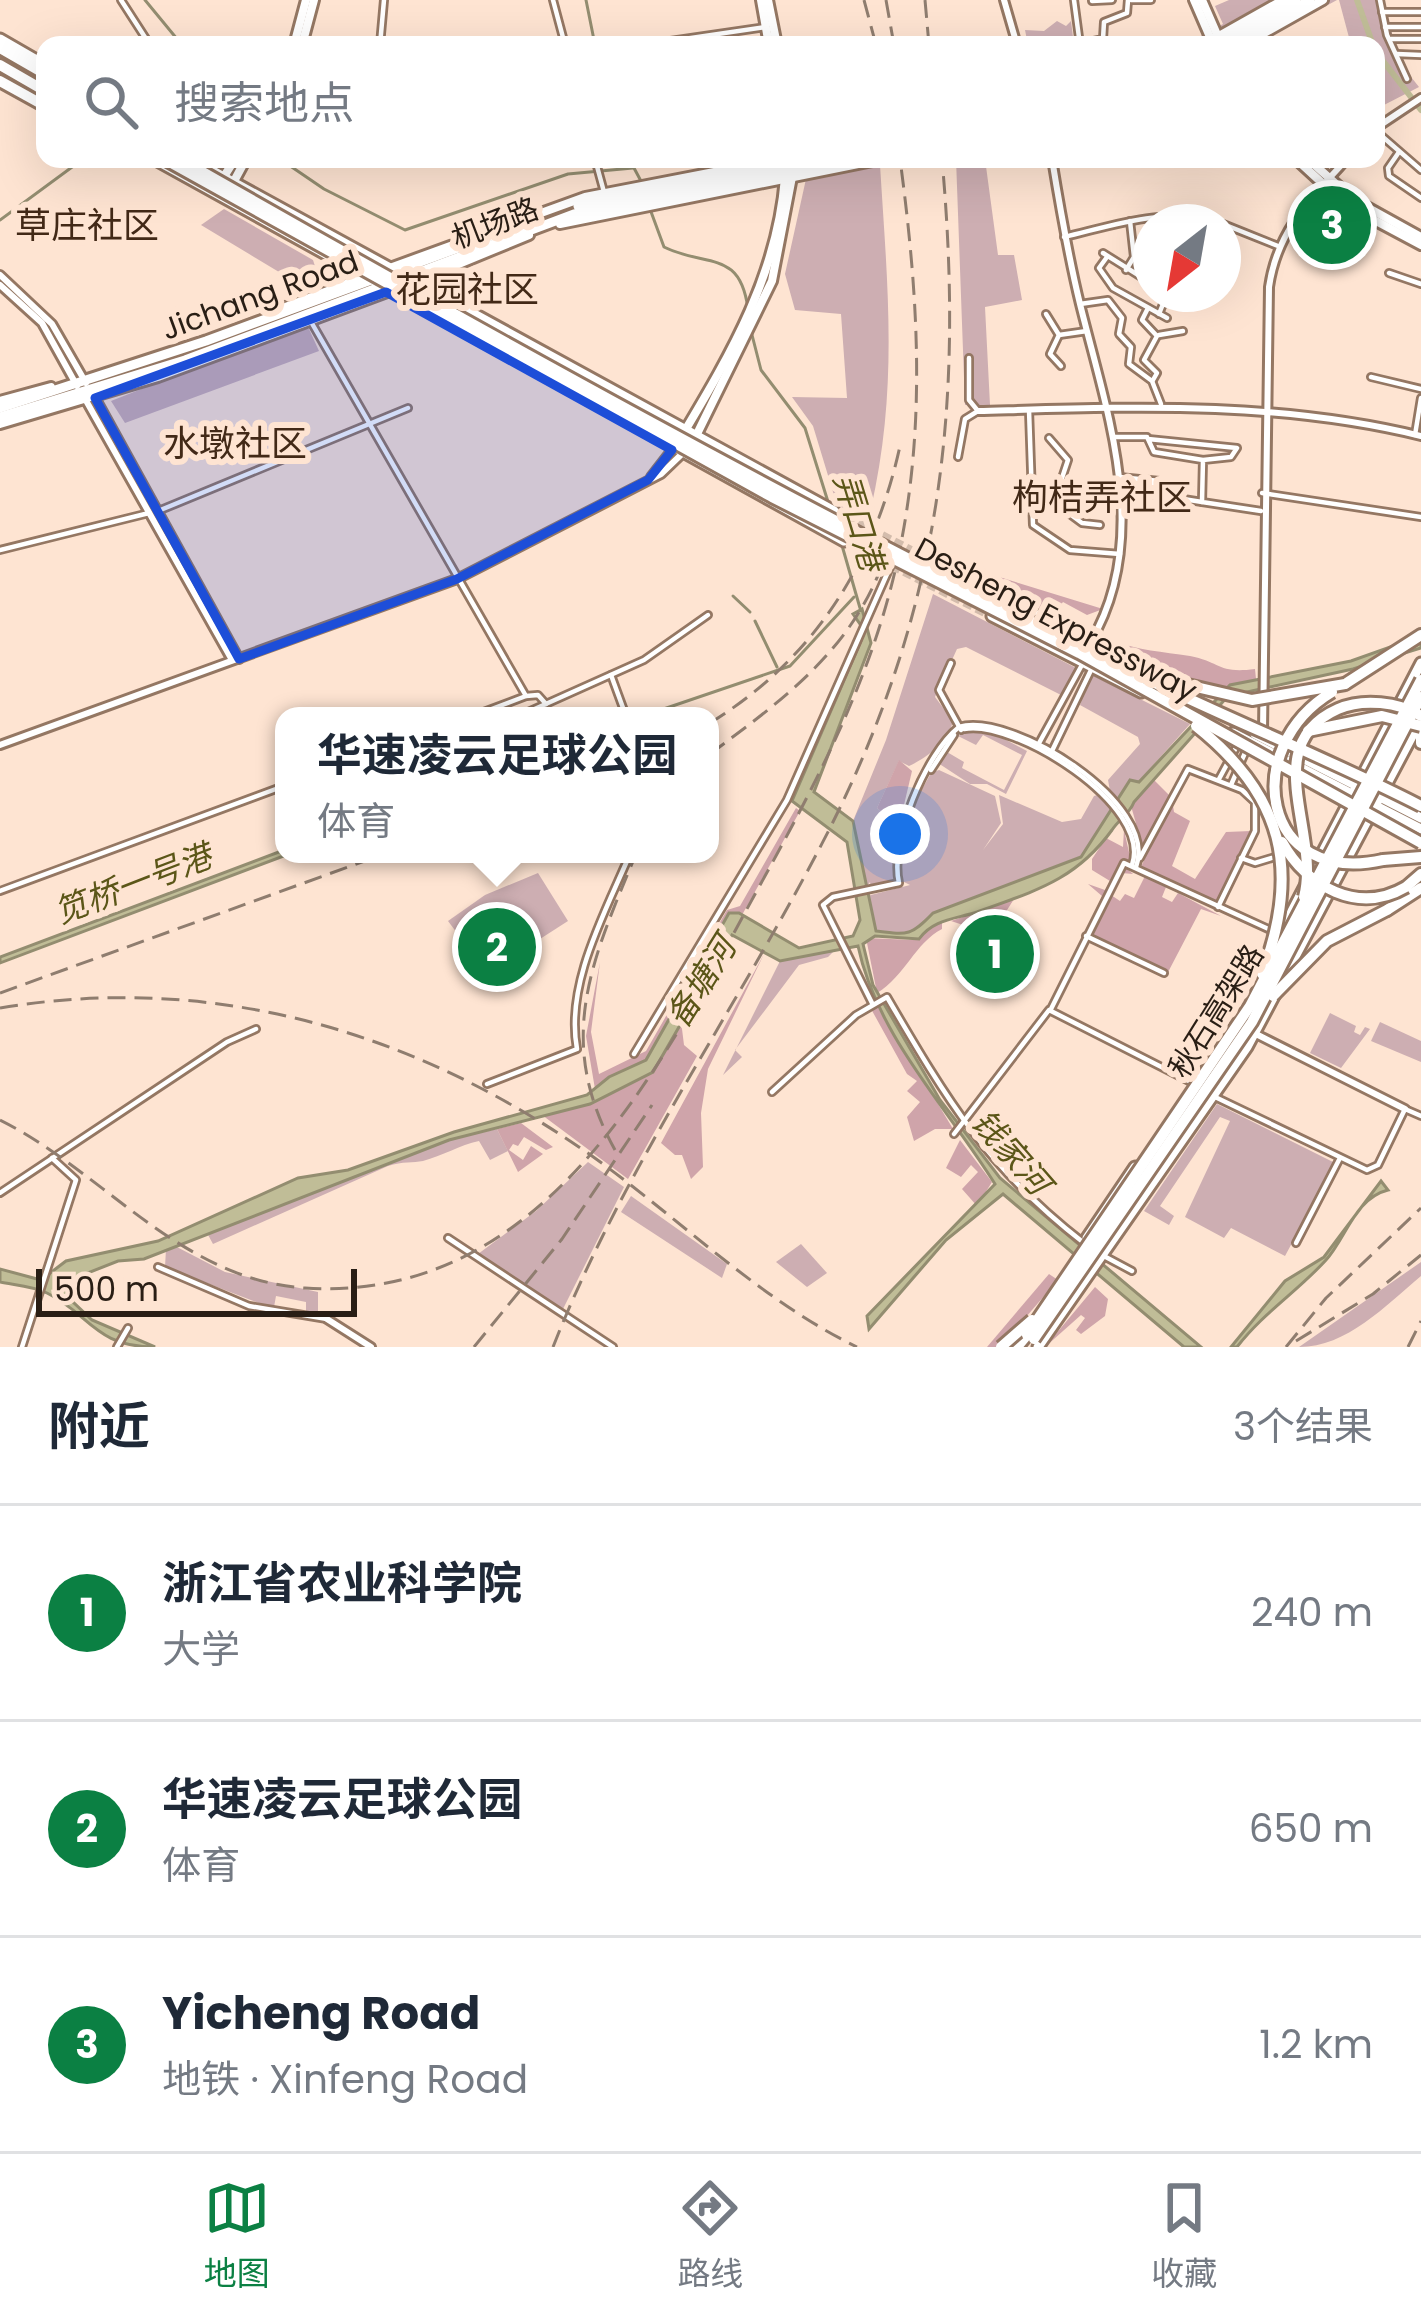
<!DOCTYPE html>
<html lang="zh">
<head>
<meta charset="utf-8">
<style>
  :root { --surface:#fff; --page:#f2f2f3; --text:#1f2937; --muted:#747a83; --line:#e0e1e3; --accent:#0b8043 }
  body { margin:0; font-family:Poppins,"Noto Sans SC",sans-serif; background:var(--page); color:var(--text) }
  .compass { position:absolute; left:1133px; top:204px; width:108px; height:108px; border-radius:50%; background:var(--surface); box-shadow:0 12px 48px #0002; rotate:211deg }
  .scale { position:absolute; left:36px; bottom:30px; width:321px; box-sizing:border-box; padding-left:12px; border:6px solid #291e15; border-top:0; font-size:33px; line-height:42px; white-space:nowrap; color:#291e15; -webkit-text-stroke:9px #fee4d2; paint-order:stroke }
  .you { position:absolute; left:900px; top:834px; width:42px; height:42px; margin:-30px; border:9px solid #fff; border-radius:50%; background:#1a73e8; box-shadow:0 0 0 18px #1a73e833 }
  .badge { display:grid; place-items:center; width:78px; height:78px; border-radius:50%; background:var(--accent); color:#fff; font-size:39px; font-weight:700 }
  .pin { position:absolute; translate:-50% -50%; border:6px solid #fff; box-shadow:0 3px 12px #0006 }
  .popup { position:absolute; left:275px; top:707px; width:444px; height:156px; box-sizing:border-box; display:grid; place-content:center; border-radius:24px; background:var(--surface); filter:drop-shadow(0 3px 9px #0005); font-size:39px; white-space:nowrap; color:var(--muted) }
  .popup b { font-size:45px; color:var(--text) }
  .popup::after { content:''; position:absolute; left:50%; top:100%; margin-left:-24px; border:24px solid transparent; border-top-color:var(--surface) }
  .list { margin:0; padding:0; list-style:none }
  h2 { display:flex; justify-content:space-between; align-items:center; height:156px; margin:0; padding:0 48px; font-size:51px }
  h2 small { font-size:39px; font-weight:400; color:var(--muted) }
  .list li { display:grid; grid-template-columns:78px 1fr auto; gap:36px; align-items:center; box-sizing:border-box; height:216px; padding:0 48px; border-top:3px solid var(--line) }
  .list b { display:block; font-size:45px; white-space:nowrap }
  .list p { margin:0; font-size:39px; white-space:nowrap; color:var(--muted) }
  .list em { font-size:39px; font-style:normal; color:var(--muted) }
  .icon { flex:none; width:66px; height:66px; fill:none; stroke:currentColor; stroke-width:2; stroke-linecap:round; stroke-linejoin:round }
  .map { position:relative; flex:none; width:1421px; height:1347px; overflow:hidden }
  .search { position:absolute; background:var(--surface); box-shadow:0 12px 48px #0002; left:36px; right:36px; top:36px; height:132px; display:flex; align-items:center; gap:30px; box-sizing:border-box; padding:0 42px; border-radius:24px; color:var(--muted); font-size:45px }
  .sheet { height:804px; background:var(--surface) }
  nav { display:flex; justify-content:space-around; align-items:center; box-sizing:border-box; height:168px; border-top:3px solid var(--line); background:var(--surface); font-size:33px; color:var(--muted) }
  nav a { display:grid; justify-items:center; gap:6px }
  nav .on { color:var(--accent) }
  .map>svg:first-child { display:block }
  .green { fill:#cdaeb2 }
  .forest { fill:#cfa4aa }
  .water { fill:#c0bd97; stroke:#938d70; stroke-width:3 }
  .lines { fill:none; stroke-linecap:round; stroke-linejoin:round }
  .stream { stroke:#938d70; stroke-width:3 }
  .canal { stroke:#c0bd97; stroke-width:6 }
  .primary-tunnel { stroke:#d3bcac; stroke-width:9; stroke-dasharray:9 4.5; stroke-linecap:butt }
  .minor-casing { stroke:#947763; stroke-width:10 }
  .tertiary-casing { stroke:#947763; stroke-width:12 }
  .secondary-casing { stroke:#947763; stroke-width:14 }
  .primary-casing { stroke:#947763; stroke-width:15 }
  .trunk-casing { stroke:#947763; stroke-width:16 }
  .minor { stroke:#fff; stroke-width:4.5 }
  .tertiary { stroke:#fff; stroke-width:6 }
  .secondary { stroke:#fff; stroke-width:8 }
  .primary { stroke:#fff; stroke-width:9 }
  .trunk { stroke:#fff; stroke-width:10 }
  .rail { stroke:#8f7d6f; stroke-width:3; stroke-dasharray:18 9; stroke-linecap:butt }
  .trunk-bridge-casing { stroke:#947763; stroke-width:16; stroke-linecap:butt }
  .trunk-bridge { stroke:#fff; stroke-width:10 }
  .marked { fill:#1d4ed8; fill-opacity:0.2; stroke:#1d4ed8; stroke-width:9; stroke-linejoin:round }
  .labels { text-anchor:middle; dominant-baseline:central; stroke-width:12; stroke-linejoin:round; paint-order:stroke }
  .street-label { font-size:30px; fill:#291e15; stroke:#fee4d2 }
  .water-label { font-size:33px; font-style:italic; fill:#5b5618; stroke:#fee4d2 }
  .quarter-label { font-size:36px; fill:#422917; stroke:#fee4d2 }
</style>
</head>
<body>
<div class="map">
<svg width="1421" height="1347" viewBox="0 0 1421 1347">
  <rect width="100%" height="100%" fill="#fee4d2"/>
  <g class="green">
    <path d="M1229 0H1337L1255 45H1184L1223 24 1215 6Z"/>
    <path d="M1339 0H1383L1400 63 1419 87 1384 105 1376 91V45H1351Z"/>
    <path d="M1057 21 1066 26 1071 21 1074 45H1028L1025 30 1044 31Z"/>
    <path d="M956 159H985L998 255H1014L1022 300 985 307 990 405H965Z"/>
    <path d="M880 165C888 293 899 395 868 521L837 505 813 426 792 397 847 398 841 314 795 310 785 274 806 179Z"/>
    <path d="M224 209 313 260 321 285 297 292 284 275 201 225Z"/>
    <path d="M299 327 309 329 319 351 125 423 111 401Z"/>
    <path d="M933 594 1080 670 1061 695 966 647 957 649 935 697 953 721C948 744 924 759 909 766L899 761 877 808 899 826 898 833 931 773 939 770 995 796 1001 823 983 850 1003 824 999 795 1062 822 1081 819 1094 796 1110 791 1108 780 1140 744 1138 737 1080 705 1090 674 1190 724 1138 782 1130 781 1081 856 933 913 914 934 876 932 867 896 910 885 900 880 871 888 870 882 866 888 853 821 886 740Z"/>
    <path d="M971 729 989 731 1027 751 1006 794 987 784H970L938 763 947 752 964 762 962 768 1004 790 1022 755 983 735 976 745 958 736Z"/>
    <path d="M538 873 568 921 487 973 448 921 485 895Z"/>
    <path d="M837 948 828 957 799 965 735 1050 742 1057 723 1075 780 961Z"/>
    <path d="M1330 1013 1356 1026 1354 1032 1360 1035 1365 1027 1370 1029 1341 1068 1310 1053Z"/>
    <path d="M1380 1022 1421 1041V1062L1371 1041Z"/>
    <path d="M1217 1104 1335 1163 1285 1256 1231 1228 1224 1238 1185 1217 1230 1121 1220 1117 1160 1206 1174 1216 1169 1225 1144 1211Z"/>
    <path d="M497 1129 508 1151 490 1160 479 1141C460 1145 442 1156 423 1161 413 1163 403 1161 388 1166L213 1244 207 1233 449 1140Z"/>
    <path d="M588 1162 624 1187 563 1309 478 1254 536 1211Z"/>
    <path d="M631 1196 727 1264 722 1278 621 1212Z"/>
    <path d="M801 1244 827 1273 807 1287 776 1262Z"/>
    <path d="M173 1245 225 1272 318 1292V1314L306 1313V1302L276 1296 274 1307 264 1305 165 1267 166 1249Z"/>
    <path d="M1421 1262V1276C1385 1306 1347 1347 1299 1347Z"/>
  </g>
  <g class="forest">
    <path d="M983 572 1103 609 1087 615 1063 602 1050 618 988 584Z"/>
    <path d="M1112 641C1139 650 1162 652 1190 656 1221 662 1218 674 1255 669L1256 679 1220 693 1148 670 1109 649Z"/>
    <path d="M899 760 912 771 899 826 877 808Z"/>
    <path d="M1154 780 1169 795 1143 848 1131 806Z"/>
    <path d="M1172 800 1174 812 1190 821 1172 866 1195 879 1226 832 1251 831 1217 903 1141 867Z"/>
    <path d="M796 808 800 811 742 915 726 916 646 1060 595 1089 586 1036 600 962 591 1032 599 1074 646 1051 727 910 740 906Z"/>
    <path d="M1124 830 1131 861 1123 862 1091 922 1102 896 1088 884 1105 890 1110 881 1092 870V859L1106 838 1123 847Z"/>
    <path d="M1124 866 1133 874 1121 873 1111 895 1120 901 1125 894 1134 898 1145 876 1166 887 1162 897 1172 902 1178 893 1221 916 1201 909 1166 976 1097 939 1091 931Z"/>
    <path d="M1014 899 992 934 1005 943 1001 952 987 933 951 921Z"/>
    <path d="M942 921V929C915 943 905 976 877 993L866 938 914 940Z"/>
    <path d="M764 954 708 1069 701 1113 703 1167 691 1179 682 1155H675L661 1143Z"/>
    <path d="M877 1002 953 1129H935L914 1141 907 1117 920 1102 907 1091 917 1081 907 1074 870 1007Z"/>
    <path d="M681 1021 684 1045 697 1056 628 1179 542 1115 590 1104 653 1072Z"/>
    <path d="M521 1123 553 1147 546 1150 524 1137 518 1146 513 1144 509 1150 523 1160 531 1146 543 1154 518 1172 497 1129Z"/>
    <path d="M960 1140 992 1182 977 1206 962 1189 978 1172 971 1165 961 1177 946 1168Z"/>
    <path d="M1049 1274 1058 1280 1000 1347H987Z"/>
    <path d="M1095 1287 1108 1299 1105 1316 1081 1334 1076 1330 1085 1318 1081 1315 1045 1347Z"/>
  </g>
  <g class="water">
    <path d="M862 609 871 643 814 792 853 821 876 931C908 935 911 936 933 913L1081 857 1130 780 1139 782 1230 685 1351 661 1421 636V648L1353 669 1228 696 1134 802C1129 815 1119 819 1112 830 1075 881 1034 891 977 912 956 919 933 919 919 939L875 936 863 944 873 985 940 1100 1000 1178 1201 1347H1184L1003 1194 946 1240 869 1329 867 1316 995 1184C948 1108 877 1036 858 946L780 961 732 935 653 1072 590 1104 449 1140 144 1259 118 1261 70 1280 72 1301 92 1320 155 1347C95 1347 90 1314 47 1293 33 1286 15 1285 0 1282V1269L41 1280 66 1261 158 1241 298 1178 348 1170 454 1132 587 1095 609 1077 646 1060 729 913H739L799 948 853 936 860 920 847 842 792 801 861 641 862 627 853 614Z"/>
    <path d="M284 850 289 854 0 963V957Z"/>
    <path d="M1381 1181 1388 1190C1355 1198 1346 1238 1326 1260 1298 1291 1263 1313 1237 1347H1231L1285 1281 1324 1257Z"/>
  </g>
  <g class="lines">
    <g class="stream">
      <path d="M145 0 182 45"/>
      <path d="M586 0 595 45"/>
      <path d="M280 159 324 189 405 230 568 174 633 168"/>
      <path d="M637 159 634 168 642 183"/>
      <path d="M650 209 664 247C707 268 740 249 748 309"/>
      <path d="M0 220 83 159"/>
      <path d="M751 331 761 370 805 428 829 505"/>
      <path d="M841 542 860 608"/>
      <path d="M733 596 750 612"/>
      <path d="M755 621 777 667"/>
      <path d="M643 716 790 666 854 597"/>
    </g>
    <g class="canal">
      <path d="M1357 0 1373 45"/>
      <path d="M1376 52 1421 110"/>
    </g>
    <g class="primary-tunnel">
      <path d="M834 511 1002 597"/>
      <path d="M844 541 992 616"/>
    </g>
    <defs>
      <g id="minor">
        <path d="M121 0 150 45"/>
        <path d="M553 0 565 45"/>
        <path d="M1074 0 1080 45"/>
        <path d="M1131 0H1151"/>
        <path d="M1380 0 1387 35 1407 79"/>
        <path d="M1092 1 1112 0"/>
        <path d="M1382 12H1421"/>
        <path d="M1385 27H1421"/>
        <path d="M1391 39H1421"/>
        <path d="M1080 44 1103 39 1104 22 1127 13 1128 0"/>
        <path d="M380 45 384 0"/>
        <path d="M643 45 766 27"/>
        <path d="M1397 54 1421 55"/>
        <path d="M1376 131 1421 170"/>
        <path d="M1399 152 1388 168 1389 176 1421 198"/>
        <path d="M595 159 604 192"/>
        <path d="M1223 224 1278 246"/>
        <path d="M1064 237C1115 225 1164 207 1216 222"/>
        <path d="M1103 253 1151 283"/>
        <path d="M1107 257 1099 268 1113 288 1167 318"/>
        <path d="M1126 270 1134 257 1130 221"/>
        <path d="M1389 273 1421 284"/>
        <path d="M1080 304 1108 300 1122 318 1119 334 1131 347 1129 364 1152 381 1161 404"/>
        <path d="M1148 308 1142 320 1157 336 1144 360 1157 373 1153 380"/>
        <path d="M1046 314 1059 335 1050 354 1061 366"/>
        <path d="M1159 314 1167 294"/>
        <path d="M310 320 526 696 538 695 546 704"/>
        <path d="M1059 335 1087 331"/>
        <path d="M1159 335 1183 331"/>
        <path d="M1371 377 1421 389"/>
        <path d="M1029 410 1033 525 1070 550 1120 554"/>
        <path d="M1415 435 1421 398"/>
        <path d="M1113 437H1147"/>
        <path d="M1049 438 1068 460 1059 487 1067 496 1063 509 1082 523 1100 525"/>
        <path d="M958 457 965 419 978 411 969 400V358"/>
        <path d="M1203 460 1231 457 1237 448 1148 439 1154 452 1203 460 1202 502 1261 511"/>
        <path d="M1119 477 1190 484"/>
        <path d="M1154 481 1152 494 1202 502"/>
        <path d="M1262 493 1421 517"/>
        <path d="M158 511 408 408"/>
        <path d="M0 550 149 513"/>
        <path d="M951 663 939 690 961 730"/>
        <path d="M611 675 626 716"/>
        <path d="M473 716 526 696"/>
        <path d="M519 716 644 660 708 615"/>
        <path d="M964 729C1013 719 1153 805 1132 865"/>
        <path d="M1038 745 1083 663"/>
        <path d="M1051 753 1092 668"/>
        <path d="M931 770 954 735"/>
        <path d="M1219 779 1239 742"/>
        <path d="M1231 785 1248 746"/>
        <path d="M1140 858 1188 769 1242 790 1255 802V831L1218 907"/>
        <path d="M1241 858 1255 863 1275 857"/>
        <path d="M0 891 284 786"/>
        <path d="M1086 936 1164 973"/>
        <path d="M872 1003 823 905 833 897 899 883C889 841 926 753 959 727 1011 711 1160 803 1136 867"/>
        <path d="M1051 1009 1124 863 1275 932"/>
        <path d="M634 1054 787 800 891 565"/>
        <path d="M487 1084 577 1049C565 984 605 913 630 854"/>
        <path d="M772 1092 856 1015 887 997C947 1100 988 1169 1084 1243"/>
        <path d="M1213 1096 1367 1170 1378 1165 1405 1109 1421 1116"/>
        <path d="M954 1134 1049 1010 1193 1083"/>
        <path d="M0 1193 227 1042 256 1029"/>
        <path d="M448 1238 613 1347"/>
        <path d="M1296 1243 1340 1158"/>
        <path d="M1102 1255 1132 1271"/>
        <path d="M158 1267 249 1306 327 1319"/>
        <path d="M22 1347 76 1180 52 1158"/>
        <path d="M117 1347 128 1328"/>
      </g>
      <g id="tertiary">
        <path d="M1004 0 1017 45"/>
        <path d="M1376 128 1421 98"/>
        <path d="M1052 159C1060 208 1068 255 1080 304 1107 413 1153 538 1090 643"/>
        <path d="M0 275 52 324 86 383"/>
        <path d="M0 285 42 323 77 386"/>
        <path d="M93 394 239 659"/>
        <path d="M84 397 232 660"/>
        <path d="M978 411C1128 407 1274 400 1421 436"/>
        <path d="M651 477 672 450"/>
        <path d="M1263 731 1269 287C1277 231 1310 199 1347 159"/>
        <path d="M0 745 457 579 661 474 686 450"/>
        <path d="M1254 1033 1405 1109"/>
        <path d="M327 1319 371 1347"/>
      </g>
      <g id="secondary">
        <path d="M761 0 769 45"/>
        <path d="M768 0 777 45"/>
        <path d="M1194 0 1213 44"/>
        <path d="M1202 0 1219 39"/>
        <path d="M294 45 306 0"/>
        <path d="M302 45 314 0"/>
        <path d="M1203 45 1283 0"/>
        <path d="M1243 45 1323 0"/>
        <path d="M1296 159 1346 205 1421 245"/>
        <path d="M1308 159 1354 200 1421 237"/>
        <path d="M223 178 235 159"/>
        <path d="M233 183 246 159"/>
        <path d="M560 224 883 159"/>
        <path d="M387 269 585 197 781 159"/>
        <path d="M415 282 529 235"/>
        <path d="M275 311 367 276"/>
        <path d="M0 401 51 387"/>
        <path d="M0 424 158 377 390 291"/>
        <path d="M683 434C732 352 777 275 785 178"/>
        <path d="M696 436 772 281 792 177"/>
      </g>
      <g id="primary">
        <path d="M0 39 45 65"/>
        <path d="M1215 45 1296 0"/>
        <path d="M1230 45 1310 0"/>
        <path d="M154 159 844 541"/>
        <path d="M191 159 834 511"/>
        <path d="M578 206 814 159"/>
        <path d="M434 292 437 272"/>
        <path d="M0 408 206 341 534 220"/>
        <path d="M0 417 185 360 574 214 849 159"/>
        <path d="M1002 597 1162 681"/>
        <path d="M992 616 1141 692"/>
        <path d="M1233 733 1352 794"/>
        <path d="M1255 734 1357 786"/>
        <path d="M1378 796 1421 818"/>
        <path d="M1372 804 1421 829"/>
        <path d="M1277 940 1421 663"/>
        <path d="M1087 1238 1135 1167"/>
        <path d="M1038 1347 1247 1047 1419 723"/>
      </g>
      <g id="trunk">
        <path d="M0 48 45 74"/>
        <path d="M0 65 45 91"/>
        <path d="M0 81 45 106"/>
        <path d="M1345 684 1421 635"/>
        <path d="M1421 732V743"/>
        <path d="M1383 860 1421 857"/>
        <path d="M1406 887 1421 874"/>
        <path d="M1387 910 1421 888"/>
        <path d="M1017 1347 1027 1335"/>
      </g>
    </defs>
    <use href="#minor" class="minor-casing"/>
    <use href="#tertiary" class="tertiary-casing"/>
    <use href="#secondary" class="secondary-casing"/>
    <use href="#primary" class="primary-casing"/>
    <use href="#trunk" class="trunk-casing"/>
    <use href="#minor" class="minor"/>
    <use href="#tertiary" class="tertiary"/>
    <use href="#secondary" class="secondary"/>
    <use href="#primary" class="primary"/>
    <use href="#trunk" class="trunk"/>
    <g class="rail">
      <path d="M864 0 876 45"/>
      <path d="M886 0 894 45"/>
      <path d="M925 0 929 45"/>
      <path d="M710 723C814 659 874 564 900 446"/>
      <path d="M710 754C781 701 848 653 881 568"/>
      <path d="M0 993 384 854"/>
      <path d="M0 1008C215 972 416 1032 592 1156 679 1218 760 1300 857 1347"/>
      <path d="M0 1120C104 1172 181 1280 305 1288 542 1303 658 1072 754 896 817 782 878 668 902 538 926 411 917 286 900 159"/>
      <path d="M615 1150C554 1040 592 960 636 854"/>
      <path d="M1296 1341 1373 1294 1421 1255"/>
      <path d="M474 1347 562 1239 652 1105"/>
      <path d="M553 1347C625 1164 741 1003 830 828 942 605 964 404 942 159"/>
      <path d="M1286 1347 1326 1298 1421 1208"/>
      <path d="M1408 1347 1421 1321"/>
    </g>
    <defs>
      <g id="trunk-bridge">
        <path d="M164 159 772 497 1079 653 1421 843"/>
        <path d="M180 159C490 336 804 510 1124 668 1222 717 1324 756 1421 806"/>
        <path d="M1166 680 1252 700 1345 684"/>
        <path d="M1332 692C1239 748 1261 887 1383 860"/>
        <path d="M1196 726C1284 796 1301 871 1262 974"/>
        <path d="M1308 731 1382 716 1421 726"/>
        <path d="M1282 842C1307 887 1358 915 1406 887"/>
        <path d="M1304 897C1321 833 1257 745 1338 709 1363 698 1399 702 1421 716"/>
        <path d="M1273 996 1327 941 1387 910"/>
        <path d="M1027 1335 1250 1006 1421 680"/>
        <path d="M1034 1339 1252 1022 1421 697"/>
        <path d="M1001 1347 1032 1320"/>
      </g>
    </defs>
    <use href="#trunk-bridge" class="trunk-bridge-casing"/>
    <use href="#trunk-bridge" class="trunk-bridge"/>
  </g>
  <path class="marked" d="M386 292 672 450 648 480 457 579 239 659 95 398Z"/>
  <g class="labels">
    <g class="street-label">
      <text transform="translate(495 223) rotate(-21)">机场路</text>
      <text transform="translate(260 295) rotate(-20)">Jichang Road</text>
      <text transform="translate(1056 619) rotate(28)">Desheng Expressway</text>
      <text transform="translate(1216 1011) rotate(-58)">秋石高架路</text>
    </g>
    <g class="water-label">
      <text transform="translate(859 522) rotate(73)">弄口港</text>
      <text transform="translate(133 884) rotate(-21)">笕桥一号港</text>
      <text transform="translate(701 982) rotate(-58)">备塘河</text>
      <text transform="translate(1011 1152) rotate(49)">钱家河</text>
    </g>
    <g class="quarter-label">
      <text x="87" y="225">草庄社区</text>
      <text x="467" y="289">花园社区</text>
      <text x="235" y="443">水墩社区</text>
      <text x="1102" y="497">枸桔弄社区</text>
    </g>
  </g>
</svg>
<svg class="compass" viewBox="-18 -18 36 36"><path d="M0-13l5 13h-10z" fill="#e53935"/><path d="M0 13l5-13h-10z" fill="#747a83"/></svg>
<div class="scale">500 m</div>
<div class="you"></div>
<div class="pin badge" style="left:995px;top:954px">1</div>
<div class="pin badge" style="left:497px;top:947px">2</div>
<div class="popup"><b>华速凌云足球公园</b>体育</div>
<div class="pin badge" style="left:1332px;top:225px">3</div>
<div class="search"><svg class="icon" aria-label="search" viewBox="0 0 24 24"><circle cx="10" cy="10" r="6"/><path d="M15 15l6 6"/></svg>搜索地点</div>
</div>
<section class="sheet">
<h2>附近<small>3个结果</small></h2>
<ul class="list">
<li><span class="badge">1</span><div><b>浙江省农业科学院</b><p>大学</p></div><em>240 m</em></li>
<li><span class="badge">2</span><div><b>华速凌云足球公园</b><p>体育</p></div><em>650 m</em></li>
<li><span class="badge">3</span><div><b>Yicheng Road</b><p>地铁 · Xinfeng Road</p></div><em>1.2 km</em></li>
</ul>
</section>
<nav>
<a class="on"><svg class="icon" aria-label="map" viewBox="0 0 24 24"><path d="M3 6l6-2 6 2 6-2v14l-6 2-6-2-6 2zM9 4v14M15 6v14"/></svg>地图</a>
<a><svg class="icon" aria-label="directions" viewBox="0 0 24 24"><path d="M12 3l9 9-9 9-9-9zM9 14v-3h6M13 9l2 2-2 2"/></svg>路线</a>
<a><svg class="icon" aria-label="saved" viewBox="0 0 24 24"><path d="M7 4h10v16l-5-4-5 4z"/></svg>收藏</a>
</nav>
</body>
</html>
